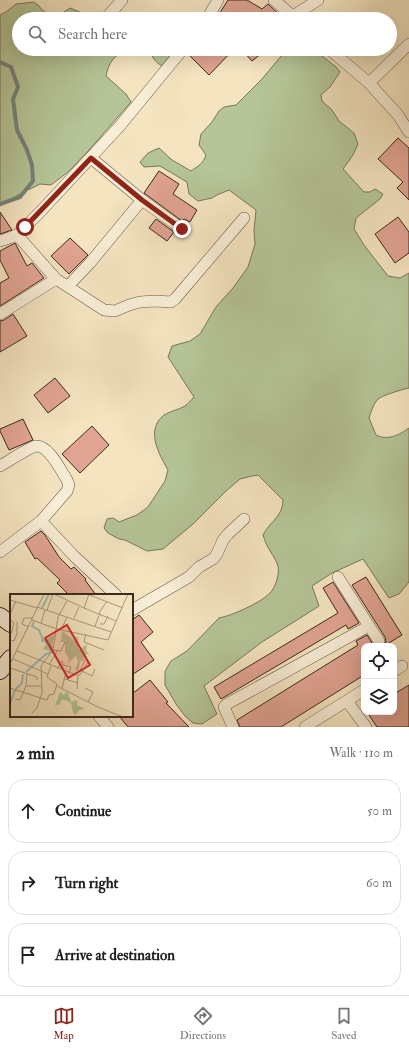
<!DOCTYPE html>
<html lang="en">
<head>
<meta charset="utf-8">
<style>
  :root { --surface:#fff; --page:#f6f6f6; --text:#202124; --muted:#757577; --line:#e0e0e0; --accent:#8f2418 }
  body { margin:0; font-family:"IM FELL Double Pica",serif; background:var(--page); color:var(--text) }
  .controls { position:absolute; right:12px; bottom:12px; display:grid; overflow:hidden; border-radius:8px; box-shadow:0 4px 16px #0002 }
  .controls button { width:36px; height:36px; display:grid; place-items:center; padding:0; border:0; border-bottom:1px solid var(--line); background:var(--surface); color:var(--text); font:20px sans-serif }
  .stop { position:absolute; width:12px; height:12px; margin:-9px; border:3px solid #8f2418; border-radius:50%; background:#fff }
  .stop.end { background:#8f2418; border-color:#fff; box-shadow:0 1px 4px #0008 }
  .list { margin:0; padding:0; list-style:none }
  h2 { display:flex; justify-content:space-between; align-items:center; height:52px; margin:0; padding:0 16px; font-size:17px }
  h2 small { font-size:13px; font-weight:400; color:var(--muted) }
  .list li { display:grid; grid-template-columns:26px 1fr auto; gap:12px; align-items:center; box-sizing:border-box; height:64px; margin:0 8px 8px; padding:0 8px; border:1px solid var(--line); border-radius:16px }
  .list b { display:block; font-size:15px; white-space:nowrap }
  .list em { font-size:13px; font-style:normal; color:var(--muted) }
  .icon { flex:none; width:22px; height:22px; fill:none; stroke:currentColor; stroke-width:2; stroke-linecap:round; stroke-linejoin:round }
  .map { position:relative; flex:none; width:409px; height:727px; overflow:hidden }
  .search { position:absolute; background:var(--surface); box-shadow:0 4px 16px #0002; left:12px; right:12px; top:12px; height:44px; display:flex; align-items:center; gap:10px; box-sizing:border-box; padding:0 14px; border-radius:22px; color:var(--muted); font-size:15px }
  .sheet { height:268px; background:var(--surface) }
  nav { display:flex; justify-content:space-around; align-items:center; box-sizing:border-box; height:56px; border-top:1px solid var(--line); background:var(--surface); font-size:11px; color:var(--muted) }
  nav a { display:grid; justify-items:center; gap:2px }
  nav .on { color:var(--accent) }
  .map>svg:first-child { display:block }
  .green { fill:#b5c597; stroke:#78765b }
  .lines { fill:none; stroke-linecap:round; stroke-linejoin:round }
  .stream { stroke:#77817d; stroke-width:4 }
  .building { fill:#e1a492; stroke:#3c281f }
  .street-casing { stroke:#6a5747; stroke-width:12 }
  .secondary-casing { stroke:#3c281f; stroke-width:18 }
  .street { stroke:#f8edd6; stroke-width:11 }
  .secondary { stroke:#f8edd6; stroke-width:16 }
  .route { stroke:#8f2418; stroke-width:5 }
  .inset-river { fill:none; stroke:#9ebdbb; stroke-width:2 }
  .inset-road { fill:none; stroke:#aa9980; stroke-width:1 }
  .view { fill:#d62828; fill-opacity:0.15; stroke:#d62828; stroke-width:2 }
  .inset-edge { fill:none; stroke:#3c281f; stroke-width:2 }
</style>
</head>
<body>
<div class="map">
<svg width="409" height="727" viewBox="0 0 409 727">
  <rect width="100%" height="100%" fill="#f4e4c0"/>
  <filter id="stains"><feTurbulence type="fractalNoise" baseFrequency=".005" numOctaves="4"/><feColorMatrix values="0 0 0 0 .2 0 0 0 0 .09 0 0 0 0 .02 0 0 0 .5 -.17"/></filter>
  <radialGradient id="worn" r=".72"><stop offset=".6" stop-color="#630" stop-opacity="0"/><stop offset="1" stop-color="#630" stop-opacity=".3"/></radialGradient>
  <g class="green">
    <path d="M34 2 39 6 43 11 54 16 61 14 70 8 89 16 93 19H19V49H126C114 57 109 61 106 76L126 94 131 102 89 150 68 172 51 185 40 184 18 195 0 206V15L6 12 16 4Z"/>
    <path d="M149 49H175L162 66C155 62 152 57 150 50Z"/>
    <path d="M287 49H313L336 67 340 72 330 87 321 95 322 101 332 110 339 121 354 133 358 144 353 155 343 169 364 192H370L375 189 383 194 380 199 356 218 354 229 364 245 388 276 400 278 409 273V388C403 389 380 396 377 400 373 405 371 412 369 418L376 435C388 441 399 435 409 428V582L399 594 389 598 363 559 332 573 312 586 319 606 262 642 204 686 217 714 202 724 193 723 185 716 176 704 165 685V671L171 661 187 651 219 618C231 616 260 603 269 594 275 589 280 574 278 566 276 559 272 555 269 549 266 545 265 540 263 535 269 522 283 517 283 500L258 475 252 476 240 479 226 491 193 524 163 549 147 551 125 540 119 539 108 533 104 528 107 519 113 518 119 522 137 515 148 507 165 481 168 470C159 454 145 430 164 415 170 411 178 410 185 406 188 404 191 400 194 397L168 357 172 346 190 341 200 334 216 307 233 288 248 267 255 244 254 231 256 210 229 190 217 195 212 198 198 201 189 194 187 182 160 166 144 167 140 162 148 153 159 148 172 160 191 171C198 166 203 164 206 155L199 145 201 134 212 122 219 111 224 107 236 105 262 79Z"/>
  </g>
  <g class="lines">
    <path class="stream" d="M0 62 11 67 18 87 13 99 17 130 27 150 32 165 33 181 20 197 0 204"/>
  </g>
  <g class="building">
    <path d="M228 0H247L262 9 268 4 284 19H216Z"/>
    <path d="M195 49H234L209 75 189 55Z"/>
    <path d="M241 49H267L252 61Z"/>
    <path d="M398 138 409 148V200L397 188 403 182 378 159Z"/>
    <path d="M159 171 179 184 173 194 197 210 190 222 184 219 182 221 144 193Z"/>
    <path d="M0 212 12 230 0 234Z"/>
    <path d="M398 217 409 232V253L395 263 375 234Z"/>
    <path d="M156 219 174 232 167 241 149 228Z"/>
    <path d="M70 238 88 255 69 274 51 256Z"/>
    <path d="M15 243 27 266 32 263 44 278 0 306V283L9 278 0 260V251Z"/>
    <path d="M13 314 27 336 0 352V321L4 320Z"/>
    <path d="M55 378 70 396 48 413 34 395Z"/>
    <path d="M23 419 33 440 9 450 0 431V429Z"/>
    <path d="M92 426 109 445 80 473 62 454Z"/>
    <path d="M41 531 45 535 59 557 71 569 74 567 86 579 85 580 96 595H69L57 583 60 580 37 558 35 559 25 542Z"/>
    <path d="M366 577 402 635 384 646 386 641 385 637 352 585Z"/>
    <path d="M333 582 359 623 348 629 346 625 221 699 214 687 338 613 323 588Z"/>
    <path d="M139 615 153 632 141 642 154 660 132 675V620Z"/>
    <path d="M367 635 374 646H364V675L281 727H240L237 720 358 645 356 641Z"/>
    <path d="M150 680 168 702 166 703 189 727H128L119 716H132V694Z"/>
    <path d="M409 685V727H377L367 712H394V694Z"/>
  </g>
  <g class="lines">
    <defs>
      <g id="street">
        <path d="M274 0 296 19"/>
        <path d="M293 16 318 0"/>
        <path d="M107 17 122 0"/>
        <path d="M207 19 218 0"/>
        <path d="M329 49 369 83 398 115 409 132"/>
        <path d="M369 83 409 44"/>
        <path d="M91 158 142 200 182 229"/>
        <path d="M17 235 56 279 104 310 115 311 129 305 140 302 155 301 171 302 175 299 244 218"/>
        <path d="M0 241 9 238 17 235 41 211 119 127 183 49"/>
        <path d="M68 286 90 263 142 200"/>
        <path d="M0 314 56 279"/>
        <path d="M0 466C7 462 30 447 36 446 49 445 61 471 67 480L69 485 67 491 41 521 0 552"/>
        <path d="M41 521 75 557 116 595"/>
        <path d="M132 610 189 577 199 567 213 559 217 554 223 540 228 534 244 519"/>
        <path d="M369 626 379 641"/>
        <path d="M394 671 402 666"/>
        <path d="M347 701 366 727"/>
        <path d="M99 716 108 727"/>
        <path d="M233 727 224 707 227 704 369 626 338 577"/>
        <path d="M305 727 364 690"/>
      </g>
      <g id="secondary">
        <path d="M0 616 11 624"/>
        <path d="M0 671 11 658"/>
      </g>
    </defs>
    <use href="#street" class="street-casing"/>
    <use href="#secondary" class="secondary-casing"/>
    <use href="#street" class="street"/>
    <use href="#secondary" class="secondary"/>
  </g>
  <g class="lines">
    <path class="route" d="M25 227 91 158 142 200 182 229"/>
  </g>
  <g transform="translate(10 594)">
    <rect width="123" height="123" fill="#f4e4c0"/>
    <path d="M52 37 65 47V43H68L69 56 77 50 76 57 80 61 76 60 75 64 71 65 68 77 65 75 68 68 66 62 57 70 59 65 55 58V48H48L51 47ZM32 40 34 46 45 41 40 57 33 55 37 48H31ZM50 98 54 101 56 98 58 99 61 108 67 106V111L75 115 69 116 66 121 63 119 61 109 56 106H51L50 112V110L45 112Z" fill="#b5c597"/>
    <path class="inset-river" d="M32 14 39 0M16 78 36 60 40 59 42 53 33 46 29 36 22 32 24 28M0 110 5 96 12 89 13 80"/>
    <path class="inset-road" d="M44 0 74 14M77 0 113 14M79 0 74 14 106 27M0 6 27 14M27 13 101 38M37 16 43 0M89 19 97 7M0 20 6 7M64 24 69 13M0 26 4 29 1 40M22 26 47 35 98 46 118 0M31 29 35 16M90 30H94L98 22M85 32 90 19M19 33 12 30 14 24H23M51 36 57 23M76 40 74 48 94 56M0 46 4 47 7 40V28M43 56 51 57 55 48M7 57 66 81H70L78 68M3 65 38 80M71 65 75 67 70 76 82 82 85 75M0 70 34 0M39 71 47 57M0 74 27 83V86M47 75 52 67 53 71 61 73 59 79M55 85 68 89M16 92 17 80M47 92 88 113 113 123M0 94 37 106 39 101 44 100 47 90 37 83 41 72M52 94 56 78M75 94 83 98 78 108M67 95 68 82M5 105 10 106 16 92H31M22 119 27 114 32 99 31 72 43 56 48 23 57 7"/>
    <path class="view" d="M57 31 80 71 58 84 35 44Z"/>
    <rect width="123" height="123" class="inset-edge"/>
  </g>
  <rect width="100%" height="100%" filter="url(#stains)"/>
  <rect width="100%" height="100%" fill="url(#worn)"/>
</svg>
<div class="controls">
<button><svg class="icon" aria-label="locate" viewBox="0 0 24 24"><circle cx="12" cy="12" r="6"/><path d="M12 2v4M12 18v4M2 12h4M18 12h4"/></svg></button>
<button><svg class="icon" aria-label="layers" viewBox="0 0 24 24"><path d="M12 4l9 5-9 5-9-5zM3 14l9 5 9-5"/></svg></button>
</div>
<div class="stop" style="left:25px;top:227px"></div>
<div class="stop end" style="left:182px;top:229px"></div>
<div class="search"><svg class="icon" aria-label="search" viewBox="0 0 24 24"><circle cx="10" cy="10" r="6"/><path d="M15 15l6 6"/></svg>Search here</div>
</div>
<section class="sheet">
<h2>2 min<small>Walk · 110 m</small></h2>
<ul class="list">
<li><svg class="icon" aria-label="ahead" viewBox="0 0 24 24"><path d="M12 20V5M6 11l6-6 6 6"/></svg><div><b>Continue</b></div><em>50 m</em></li>
<li><svg class="icon" aria-label="right" viewBox="0 0 24 24"><path d="M7 20v-9h11M14 6l5 5-5 5"/></svg><div><b>Turn right</b></div><em>60 m</em></li>
<li><svg class="icon" aria-label="arrive" viewBox="0 0 24 24"><path d="M6 21V4h12l-3 4 3 4H6"/></svg><div><b>Arrive at destination</b></div></li>
</ul>
</section>
<nav>
<a class="on"><svg class="icon" aria-label="map" viewBox="0 0 24 24"><path d="M3 6l6-2 6 2 6-2v14l-6 2-6-2-6 2zM9 4v14M15 6v14"/></svg>Map</a>
<a><svg class="icon" aria-label="directions" viewBox="0 0 24 24"><path d="M12 3l9 9-9 9-9-9zM9 14v-3h6M13 9l2 2-2 2"/></svg>Directions</a>
<a><svg class="icon" aria-label="saved" viewBox="0 0 24 24"><path d="M7 4h10v16l-5-4-5 4z"/></svg>Saved</a>
</nav>
</body>
</html>
